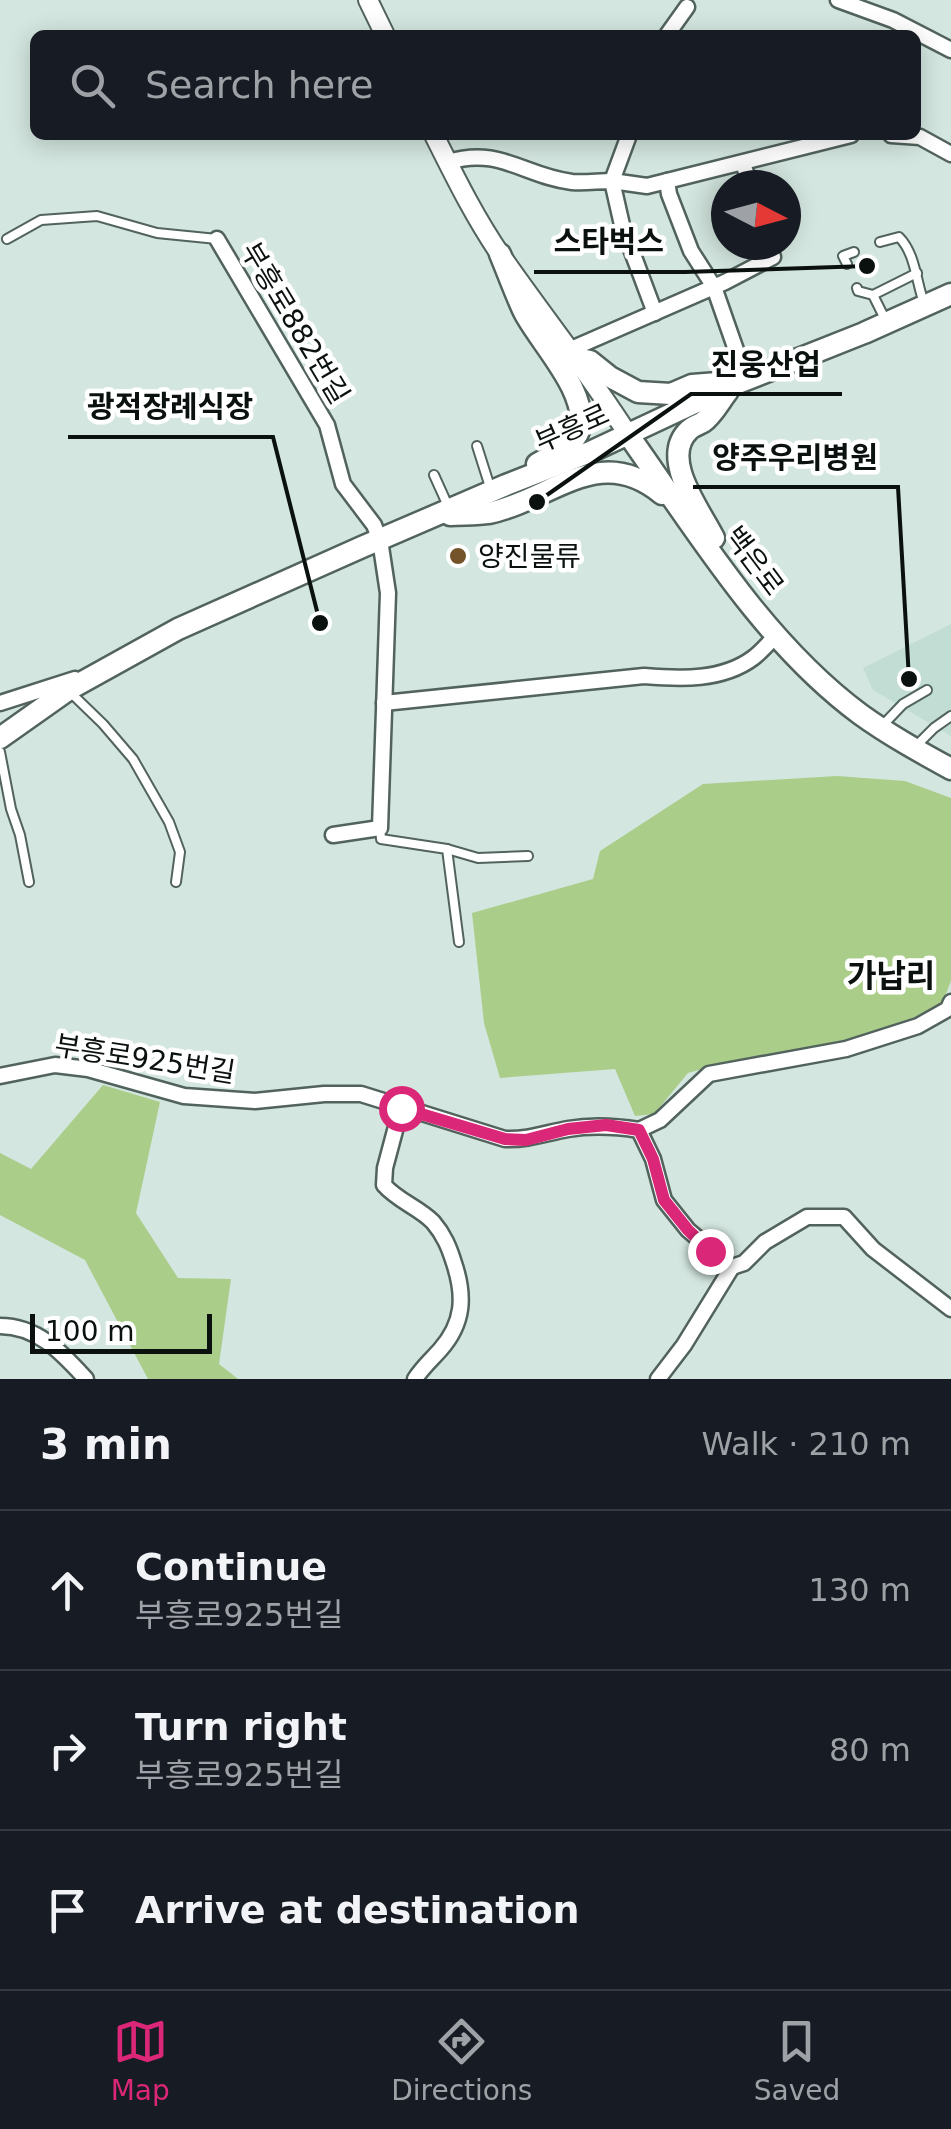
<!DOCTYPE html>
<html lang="en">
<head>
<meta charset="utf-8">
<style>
  :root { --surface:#171b24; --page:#20242c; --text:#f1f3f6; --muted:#9ea1a6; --line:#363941; --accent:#db2777 }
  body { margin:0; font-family:"DejaVu Sans","Noto Sans KR",sans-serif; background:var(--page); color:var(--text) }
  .compass { position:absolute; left:711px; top:170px; width:90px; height:90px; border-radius:50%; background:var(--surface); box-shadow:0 5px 25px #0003; rotate:96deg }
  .scale { position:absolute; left:30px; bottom:25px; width:182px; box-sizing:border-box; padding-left:10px; border:5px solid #0a110f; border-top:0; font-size:28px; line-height:35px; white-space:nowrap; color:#0a110f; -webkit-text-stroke:8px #fff; paint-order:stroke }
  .stop { position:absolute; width:30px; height:30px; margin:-22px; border:8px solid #db2777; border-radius:50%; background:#fff }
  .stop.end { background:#db2777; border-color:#fff; box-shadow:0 2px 10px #0008 }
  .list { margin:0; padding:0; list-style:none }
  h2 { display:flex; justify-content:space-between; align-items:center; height:130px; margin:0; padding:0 40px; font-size:42px }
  h2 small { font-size:32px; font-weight:400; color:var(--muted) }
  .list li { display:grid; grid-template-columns:65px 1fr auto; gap:30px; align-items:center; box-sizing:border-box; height:160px; padding:0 40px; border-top:2px solid var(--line) }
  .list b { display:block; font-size:38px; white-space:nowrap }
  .list p { margin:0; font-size:32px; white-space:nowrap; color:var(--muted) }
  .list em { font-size:32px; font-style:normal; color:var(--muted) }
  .icon { flex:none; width:55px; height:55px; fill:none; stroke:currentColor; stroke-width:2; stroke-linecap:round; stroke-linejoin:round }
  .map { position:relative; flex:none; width:951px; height:1379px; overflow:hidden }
  .search { position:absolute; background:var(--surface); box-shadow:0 5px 25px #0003; left:30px; right:30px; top:30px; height:110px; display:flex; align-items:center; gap:25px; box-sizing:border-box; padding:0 35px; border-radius:15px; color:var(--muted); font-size:38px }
  .sheet { height:610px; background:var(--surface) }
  nav { display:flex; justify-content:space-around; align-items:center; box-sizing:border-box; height:140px; border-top:2px solid var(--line); background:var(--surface); font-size:28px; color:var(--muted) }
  nav a { display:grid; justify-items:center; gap:5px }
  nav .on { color:var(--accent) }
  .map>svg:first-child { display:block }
  .built { fill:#c2ded4 }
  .green { fill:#abcd8a }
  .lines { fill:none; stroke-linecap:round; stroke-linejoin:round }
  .service-casing { stroke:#52635d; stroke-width:12 }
  .minor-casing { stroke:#52635d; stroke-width:19 }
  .tertiary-casing { stroke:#52635d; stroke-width:22 }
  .secondary-casing { stroke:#52635d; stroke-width:25 }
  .service { stroke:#fff; stroke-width:8 }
  .minor { stroke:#fff; stroke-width:14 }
  .tertiary { stroke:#fff; stroke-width:18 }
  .secondary { stroke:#fff; stroke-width:20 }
  .route { stroke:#db2777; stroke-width:12 }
  .poi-dot { fill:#74522a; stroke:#fff; stroke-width:4 }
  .labels { text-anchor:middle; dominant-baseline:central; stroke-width:9; stroke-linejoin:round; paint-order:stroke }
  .street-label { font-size:28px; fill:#0a110f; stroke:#fff }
  .poi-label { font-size:28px; fill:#0a110f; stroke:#fff; text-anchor:start }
  .quarter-label { font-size:32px; font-weight:bold; fill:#0a110f; stroke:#fff }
  .leader { fill:none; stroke:#0a110f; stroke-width:4 }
  .callout-dot { fill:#0a110f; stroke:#fff; stroke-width:4 }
  .callout-label { font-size:30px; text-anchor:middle; font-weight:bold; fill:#0a110f; stroke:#fff; stroke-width:9; stroke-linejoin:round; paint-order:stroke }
</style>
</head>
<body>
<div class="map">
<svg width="951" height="1379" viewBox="0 0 951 1379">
  <rect width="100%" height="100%" fill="#d3e6df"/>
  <path class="built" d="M951 624V736L873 690 863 668Z"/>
  <g class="green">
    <path d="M837 776 905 781 951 798V981L942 1004 881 1033 840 1046 716 1065 688 1073 654 1114 635 1116 615 1069 500 1078 484 1023 472 913 593 879 600 851 703 784Z"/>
    <path d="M103 1085 160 1102 136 1213 178 1278 231 1279 219 1364 238 1379H148L85 1260 0 1215V1153L31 1169Z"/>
  </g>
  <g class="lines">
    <defs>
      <g id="service">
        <path d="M7 239 41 220 97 216 157 233 217 239"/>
        <path d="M880 242 899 237C916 254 916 283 925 306"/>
        <path d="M847 264 843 256 854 252"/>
        <path d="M857 288 858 291 873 295 887 323"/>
        <path d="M873 295 917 273"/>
        <path d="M477 446 490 487"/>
        <path d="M434 475 448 506"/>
        <path d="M71 693 103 724 133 759 169 822 180 852 176 882"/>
        <path d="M881 727 903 704 927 690"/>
        <path d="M917 745 934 728 951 716"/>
        <path d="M0 752 11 809 20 835 29 882"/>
        <path d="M380 828 381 839 447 849 459 942"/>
        <path d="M447 849 478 858 528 856"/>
      </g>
      <g id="minor">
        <path d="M838 0 893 20 951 50"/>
        <path d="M667 35 687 7"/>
        <path d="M629 135 612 181 647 186 851 135"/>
        <path d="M891 135 920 137 951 154"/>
        <path d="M448 162C500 146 523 176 572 182 585 183 599 181 612 181L622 225 655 313"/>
        <path d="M743 163 750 185"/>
        <path d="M667 181 669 194 691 251 714 287 743 370 750 378"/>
        <path d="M217 239 327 425 343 484 374 525 380 540 388 593 380 828 333 835"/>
        <path d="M569 350 725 282 773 257 769 245"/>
        <path d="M0 703 75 679"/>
        <path d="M384 703 644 676C680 679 722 681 753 658 761 652 769 643 776 635"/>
        <path d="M0 1076 55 1065 88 1069 184 1096 255 1101 324 1094H361L505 1139C528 1140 546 1133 568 1129 592 1125 614 1126 639 1130L653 1159 664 1200 688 1230 732 1267 744 1263 765 1242 807 1217H844L873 1249 951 1309"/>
        <path d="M401 1108 385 1168 384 1185C398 1201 418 1207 433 1222 444 1235 449 1247 454 1263 465 1296 464 1323 440 1350 431 1360 422 1368 415 1379"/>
        <path d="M639 1130 660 1120 709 1074 846 1049 918 1026 948 1009 951 1002"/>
        <path d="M0 1326C38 1326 62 1353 86 1379"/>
        <path d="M658 1379 684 1345 732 1267"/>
      </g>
      <g id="tertiary">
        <path d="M368 0 385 35"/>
        <path d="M434 135C455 177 475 218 502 257 543 316 588 372 627 433"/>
      </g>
      <g id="secondary">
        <path d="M500 254C508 273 515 293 524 312 539 342 591 394 579 431 574 446 550 456 537 464"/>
        <path d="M576 358 590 361 610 377 638 392 671 394 692 385 731 382"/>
        <path d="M627 433C696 530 763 642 860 714 889 735 920 752 951 769"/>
        <path d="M450 515C463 514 477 515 489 513 553 499 599 442 662 494"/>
        <path d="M714 538C700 510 659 458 689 430 693 426 698 425 703 422 713 415 720 401 728 391"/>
        <path d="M0 738 68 690 178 629 362 547 506 485 590 452 733 385 864 333 951 294"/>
      </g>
    </defs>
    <use href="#service" class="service-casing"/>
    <use href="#minor" class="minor-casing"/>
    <use href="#tertiary" class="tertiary-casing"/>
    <use href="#secondary" class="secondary-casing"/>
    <use href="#service" class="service"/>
    <use href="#minor" class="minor"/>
    <use href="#tertiary" class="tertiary"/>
    <use href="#secondary" class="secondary"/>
  </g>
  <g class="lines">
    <path class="route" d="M401 1108 505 1139 526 1140 568 1129 606 1125 639 1130 653 1159 664 1200 688 1230 710 1251"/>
  </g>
  <circle class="poi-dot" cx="458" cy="556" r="10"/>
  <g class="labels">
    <g class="street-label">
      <text transform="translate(295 323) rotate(59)">부흥로882번길</text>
      <text transform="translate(572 428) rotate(-24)">부흥로</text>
      <text transform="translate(754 561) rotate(53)">백은로</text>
      <text transform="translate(145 1059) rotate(9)">부흥로925번길</text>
    </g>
    <g class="poi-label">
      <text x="478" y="556">양진물류</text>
    </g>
    <g class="quarter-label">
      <text x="891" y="976">가납리</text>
    </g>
  </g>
  <path class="leader" d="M867 266L685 272H534M537 502L691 394H842M320 623L273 437H68M909 679L898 487H693"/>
  <g class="callout-dot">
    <circle cx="867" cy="266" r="10"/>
    <circle cx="537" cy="502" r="10"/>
    <circle cx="320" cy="623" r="10"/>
    <circle cx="909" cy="679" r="10"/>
  </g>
  <g class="callout-label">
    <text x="609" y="252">스타벅스</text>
    <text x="766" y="375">진웅산업</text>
    <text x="170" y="417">광적장례식장</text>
    <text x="795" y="468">양주우리병원</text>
  </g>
</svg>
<svg class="compass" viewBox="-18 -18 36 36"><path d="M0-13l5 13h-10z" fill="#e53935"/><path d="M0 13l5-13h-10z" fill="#9ea1a6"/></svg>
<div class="scale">100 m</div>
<div class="stop" style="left:401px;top:1108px"></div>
<div class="stop end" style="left:710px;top:1251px"></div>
<div class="search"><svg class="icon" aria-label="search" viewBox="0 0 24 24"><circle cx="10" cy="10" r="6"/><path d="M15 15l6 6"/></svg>Search here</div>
</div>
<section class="sheet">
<h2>3 min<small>Walk · 210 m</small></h2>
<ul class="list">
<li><svg class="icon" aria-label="ahead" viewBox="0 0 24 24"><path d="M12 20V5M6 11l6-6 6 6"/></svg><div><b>Continue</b><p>부흥로925번길</p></div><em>130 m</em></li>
<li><svg class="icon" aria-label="right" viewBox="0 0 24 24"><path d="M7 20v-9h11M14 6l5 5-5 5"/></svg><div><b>Turn right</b><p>부흥로925번길</p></div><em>80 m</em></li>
<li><svg class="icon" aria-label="arrive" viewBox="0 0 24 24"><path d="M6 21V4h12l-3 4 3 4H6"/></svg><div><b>Arrive at destination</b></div></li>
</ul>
</section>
<nav>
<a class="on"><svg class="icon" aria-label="map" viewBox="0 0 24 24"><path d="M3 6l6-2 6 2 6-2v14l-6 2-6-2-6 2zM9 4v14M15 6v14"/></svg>Map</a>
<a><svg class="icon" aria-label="directions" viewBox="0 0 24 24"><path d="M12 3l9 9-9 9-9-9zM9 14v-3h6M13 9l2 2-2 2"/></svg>Directions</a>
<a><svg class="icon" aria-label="saved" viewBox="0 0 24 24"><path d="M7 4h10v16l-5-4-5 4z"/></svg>Saved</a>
</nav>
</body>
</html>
